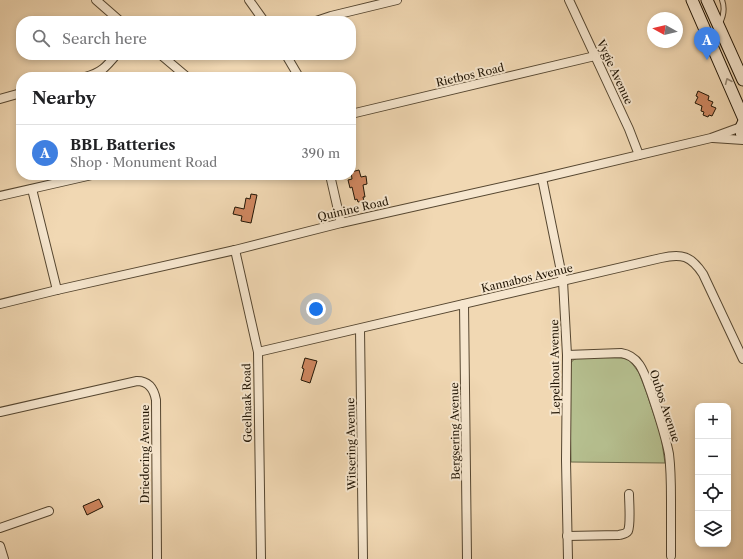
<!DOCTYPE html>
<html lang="en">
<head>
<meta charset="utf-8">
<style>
  :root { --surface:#fff; --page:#f6f6f6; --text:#202124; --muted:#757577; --line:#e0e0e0; --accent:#8f2418 }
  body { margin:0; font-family:"Libre Caslon Text",serif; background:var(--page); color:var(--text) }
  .controls { position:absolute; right:12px; bottom:12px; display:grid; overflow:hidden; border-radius:8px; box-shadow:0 2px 6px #0003 }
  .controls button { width:36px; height:36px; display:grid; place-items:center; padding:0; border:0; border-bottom:1px solid var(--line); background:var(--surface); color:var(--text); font:20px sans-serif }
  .compass { position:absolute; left:647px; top:12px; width:36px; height:36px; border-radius:50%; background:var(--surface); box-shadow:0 2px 6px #0003; rotate:278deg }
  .you { position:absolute; left:316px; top:309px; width:14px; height:14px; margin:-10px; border:3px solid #fff; border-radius:50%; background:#1a73e8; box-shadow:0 0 0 6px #1a73e833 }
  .badge { display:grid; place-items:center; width:26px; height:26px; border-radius:50%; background:var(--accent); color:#fff; font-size:13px; font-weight:700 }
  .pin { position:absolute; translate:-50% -33px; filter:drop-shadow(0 1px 2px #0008) }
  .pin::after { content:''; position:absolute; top:21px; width:14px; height:12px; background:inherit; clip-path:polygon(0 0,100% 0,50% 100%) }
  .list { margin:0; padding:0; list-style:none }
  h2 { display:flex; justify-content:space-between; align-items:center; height:52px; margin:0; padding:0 16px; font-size:17px }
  h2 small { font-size:13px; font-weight:400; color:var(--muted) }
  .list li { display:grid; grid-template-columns:26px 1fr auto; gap:12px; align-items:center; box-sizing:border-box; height:56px; padding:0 16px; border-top:1px solid var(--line) }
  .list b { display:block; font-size:15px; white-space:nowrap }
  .list p { margin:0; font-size:13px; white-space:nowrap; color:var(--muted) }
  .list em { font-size:13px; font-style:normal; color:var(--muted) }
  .icon { flex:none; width:22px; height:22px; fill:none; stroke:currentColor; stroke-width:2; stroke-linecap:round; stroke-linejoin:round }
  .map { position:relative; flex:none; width:743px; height:559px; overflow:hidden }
  .search { position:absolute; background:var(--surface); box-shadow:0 2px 6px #0003; left:16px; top:16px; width:340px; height:44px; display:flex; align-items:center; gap:10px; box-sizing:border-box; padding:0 14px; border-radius:16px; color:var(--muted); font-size:15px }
  .panel { position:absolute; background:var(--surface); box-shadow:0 2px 6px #0003; left:16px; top:72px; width:340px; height:108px; border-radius:16px }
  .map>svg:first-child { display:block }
  .green { fill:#b6c090; stroke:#6c6a4a }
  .building { fill:#cf8760; stroke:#211505 }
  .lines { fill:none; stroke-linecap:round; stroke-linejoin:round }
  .lane-casing { stroke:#554630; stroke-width:6 }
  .street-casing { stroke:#554630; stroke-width:10 }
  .secondary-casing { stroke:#211505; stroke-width:13 }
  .lane { stroke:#f6e6ce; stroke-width:4 }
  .street { stroke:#f6e6ce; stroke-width:8 }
  .secondary { stroke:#f6e6ce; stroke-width:11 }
  .oneway { stroke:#968874 }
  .labels { text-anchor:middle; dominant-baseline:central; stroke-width:4; stroke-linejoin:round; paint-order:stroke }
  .street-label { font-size:11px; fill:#211505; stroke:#f6e6ce }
</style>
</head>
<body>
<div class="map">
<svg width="743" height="559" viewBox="0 0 743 559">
  <rect width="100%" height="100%" fill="#f1d8b3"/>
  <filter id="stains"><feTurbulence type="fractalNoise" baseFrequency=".005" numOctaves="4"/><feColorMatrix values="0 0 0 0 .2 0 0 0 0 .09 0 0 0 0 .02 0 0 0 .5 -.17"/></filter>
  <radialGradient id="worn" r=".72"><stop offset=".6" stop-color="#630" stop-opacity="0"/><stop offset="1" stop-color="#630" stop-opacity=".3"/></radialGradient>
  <path class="green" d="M581 357 624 358 629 360 634 366 639 373 646 391 661 436 665 463 571 462 569 368C571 360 574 359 581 357Z"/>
  <g class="building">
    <path d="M698 91 709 96 708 100 713 102 711 106 716 108 712 116 709 115 708 117 703 115 704 112 701 111 702 106 695 103 698 97 696 96Z"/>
    <path d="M359 170 361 177 366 176 367 184 363 185 365 197H363L364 201 358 202 357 199 355 200 352 187 350 188 348 180 352 179 351 172Z"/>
    <path d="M251 194 257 195 251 223 241 221 242 216 233 214 235 207 244 209 246 198 250 199Z"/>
    <path d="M305 358 317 361 310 383 301 380 304 369 302 368Z"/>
    <path d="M99 499 103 507 87 515 83 506Z"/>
  </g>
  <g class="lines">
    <defs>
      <path id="lane" d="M720 23C724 15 725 8 722 0"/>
      <g id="street">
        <path d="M96 0 120 21"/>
        <path d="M249 0 264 21"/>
        <path d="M569 0 629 129 639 155"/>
        <path d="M316 21 331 16 397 0"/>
        <path d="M161 55 187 77"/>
        <path d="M286 55 299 77"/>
        <path d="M85 77C101 73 106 67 116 55"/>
        <path d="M0 99 21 93"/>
        <path d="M351 114 595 56"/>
        <path d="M713 138 743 140"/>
        <path d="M330 175 341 223"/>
        <path d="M542 178 563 281 567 355 566 460 568 559"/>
        <path d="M32 189 57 290"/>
        <path d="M0 196 92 175"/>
        <path d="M235 250 258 352 261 559"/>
        <path d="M0 304 57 290 235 250 341 223 542 178 711 138 741 127"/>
        <path d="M464 304 467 559"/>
        <path d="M360 329 363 559"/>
        <path d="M258 352 661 258C682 253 691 256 703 274L743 359"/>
        <path d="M567 355 621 353C641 356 645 376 651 392 658 413 665 433 669 454 671 470 671 485 671 500 671 519 671 537 671 556"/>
        <path d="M0 412 137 381C149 381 154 389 156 400L157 559"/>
        <path d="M0 528 49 511"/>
        <path d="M567 536 619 535C623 534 626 534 628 531 631 524 629 502 629 494"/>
        <path d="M0 546 4 559"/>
      </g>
      <g id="secondary">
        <path d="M692 0 743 117"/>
        <path d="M707 0 743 80"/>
        <path d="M743 123C740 128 740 132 743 137"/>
      </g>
    </defs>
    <use href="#lane" class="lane-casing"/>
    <use href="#street" class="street-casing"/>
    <use href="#secondary" class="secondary-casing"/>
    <use href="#lane" class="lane"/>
    <use href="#street" class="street"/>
    <use href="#secondary" class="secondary"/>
  </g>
  <defs><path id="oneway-chevron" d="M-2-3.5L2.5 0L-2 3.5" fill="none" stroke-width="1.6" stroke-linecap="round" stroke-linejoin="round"/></defs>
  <use class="oneway" href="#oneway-chevron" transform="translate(728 81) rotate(-113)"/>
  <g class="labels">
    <g class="street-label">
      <text transform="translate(615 72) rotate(65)">Vygie Avenue</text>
      <text transform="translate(470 75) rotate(-13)">Rietbos Road</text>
      <text transform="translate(353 209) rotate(-13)">Quinine Road</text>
      <text transform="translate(527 278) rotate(-13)">Kannabos Avenue</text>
      <text transform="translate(555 367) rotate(-91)">Lepelhout Avenue</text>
      <text transform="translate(247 403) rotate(-91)">Geelhaak Road</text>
      <text transform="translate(665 406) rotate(72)">Oubos Avenue</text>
      <text transform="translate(455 431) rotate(-91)">Bergsering Avenue</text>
      <text transform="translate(351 444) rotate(-91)">Witsering Avenue</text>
      <text transform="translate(145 454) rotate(-90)">Driedoring Avenue</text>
    </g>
  </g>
  <rect width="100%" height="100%" filter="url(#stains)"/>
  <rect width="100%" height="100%" fill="url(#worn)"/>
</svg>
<div class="controls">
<button>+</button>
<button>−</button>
<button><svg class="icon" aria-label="locate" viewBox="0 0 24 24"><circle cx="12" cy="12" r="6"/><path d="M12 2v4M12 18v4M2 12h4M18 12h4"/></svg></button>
<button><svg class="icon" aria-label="layers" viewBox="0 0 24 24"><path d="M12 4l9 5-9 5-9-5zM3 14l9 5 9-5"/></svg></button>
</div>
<svg class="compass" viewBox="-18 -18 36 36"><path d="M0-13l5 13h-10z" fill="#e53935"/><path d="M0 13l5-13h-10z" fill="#757577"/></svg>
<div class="you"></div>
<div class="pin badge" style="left:707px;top:60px;background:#3f7fe0">A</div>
<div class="search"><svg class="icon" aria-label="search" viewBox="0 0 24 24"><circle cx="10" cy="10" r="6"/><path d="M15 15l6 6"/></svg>Search here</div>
<section class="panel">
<h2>Nearby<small></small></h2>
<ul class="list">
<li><span class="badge" style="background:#3f7fe0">A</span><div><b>BBL Batteries</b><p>Shop · Monument Road</p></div><em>390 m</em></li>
</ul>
</section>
</div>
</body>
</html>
